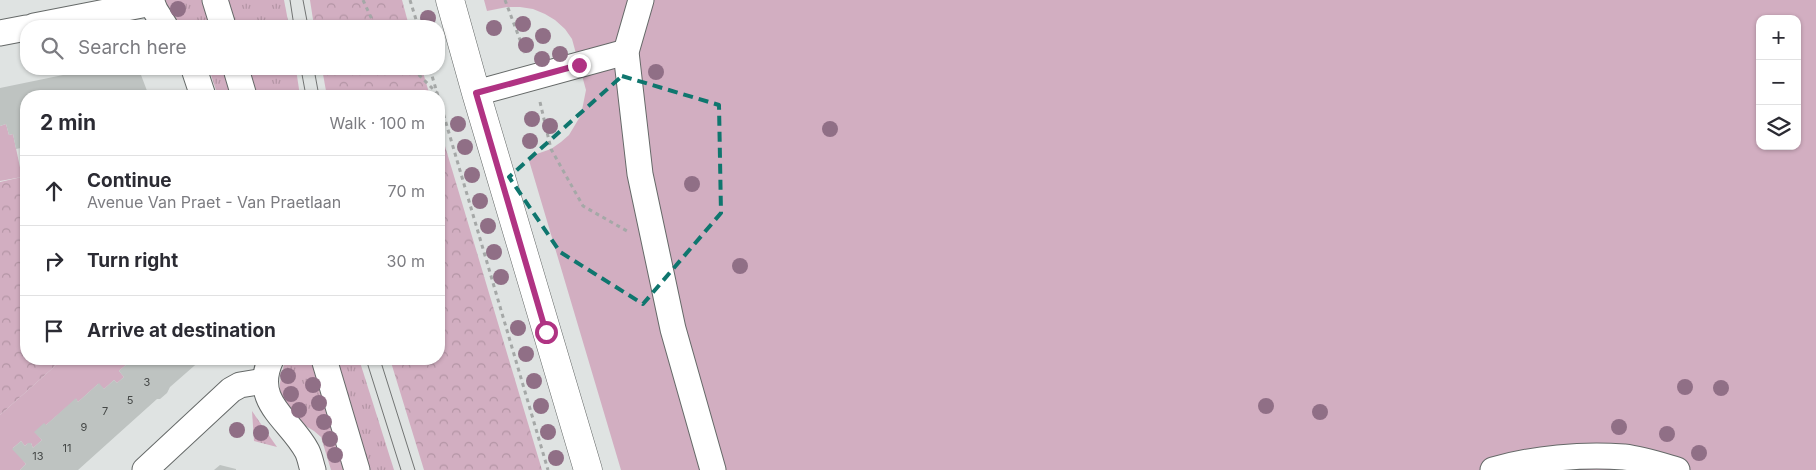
<!DOCTYPE html>
<html lang="en">
<head>
<meta charset="utf-8">
<style>
  :root { --surface:#fff; --page:#f7f7f7; --text:#2b2b33; --muted:#7c7c81; --line:#e1e1e2 }
  body { margin:0; font-family:Inter,sans-serif; background:var(--page); color:var(--text) }
  .controls { position:absolute; right:15px; top:15px; display:grid; overflow:hidden; border-radius:10px; box-shadow:0 1px 4px #0004 }
  .controls button { width:45px; height:45px; display:grid; place-items:center; padding:0; border:0; border-bottom:1px solid var(--line); background:var(--surface); color:var(--text); font:25px sans-serif }
  .stop { position:absolute; width:15px; height:15px; margin:-11px; border:4px solid #b03383; border-radius:50%; background:#fff }
  .stop.end { background:#b03383; border-color:#fff; box-shadow:0 1px 5px #0008 }
  .list { margin:0; padding:0; list-style:none }
  h2 { display:flex; justify-content:space-between; align-items:center; height:65px; margin:0; padding:0 20px; font-size:21px }
  h2 small { font-size:16px; font-weight:400; color:var(--muted) }
  .list li { display:grid; grid-template-columns:32px 1fr auto; gap:15px; align-items:center; box-sizing:border-box; height:70px; padding:0 20px; border-top:1px solid var(--line) }
  .list b { display:block; font-size:19px; white-space:nowrap }
  .list p { margin:0; font-size:16px; white-space:nowrap; color:var(--muted) }
  .list em { font-size:16px; font-style:normal; color:var(--muted) }
  .icon { flex:none; width:28px; height:28px; fill:none; stroke:currentColor; stroke-width:2; stroke-linecap:round; stroke-linejoin:round }
  .map { position:relative; flex:none; width:1816px; height:470px; overflow:hidden }
  .search { position:absolute; background:var(--surface); box-shadow:0 1px 4px #0004; left:20px; top:20px; width:425px; height:55px; display:flex; align-items:center; gap:12px; box-sizing:border-box; padding:0 18px; border-radius:20px; color:var(--muted); font-size:19px }
  .panel { position:absolute; background:var(--surface); box-shadow:0 1px 4px #0004; left:20px; top:90px; width:425px; height:275px; border-radius:20px }
  .map>svg:first-child { display:block }
  .grass { fill:url(#grass-tufts) }
  .forest { fill:url(#forest-crowns) }
  .garden { fill:#d2aec1; fill-rule:evenodd }
  .building { fill:#bec3c1 }
  .lines { fill:none; stroke-linecap:round; stroke-linejoin:round }
  .minor-casing { stroke:#656968; stroke-width:27 }
  .major-casing { stroke:#656968; stroke-width:29 }
  .path { stroke:#a5a8a7; stroke-width:3; stroke-dasharray:4 4; stroke-linecap:butt }
  .minor { stroke:#fff; stroke-width:25 }
  .major { stroke:#fff; stroke-width:28 }
  .tram { stroke:#717473; stroke-width:1 }
  .tree { fill:#906f86 }
  .route { stroke:#b03383; stroke-width:6 }
  .marked { fill:none; stroke:#0f766e; stroke-width:4; stroke-dasharray:10 6; stroke-linejoin:round }
  .labels { text-anchor:middle; dominant-baseline:central; stroke-width:4.5; stroke-linejoin:round; paint-order:stroke }
  .number-label { font-size:11px; fill:#454847 }
</style>
</head>
<body>
<div class="map">
<svg width="1816" height="470" viewBox="0 0 1816 470">
  <defs>
    <pattern id="grass-tufts" width="24" height="20" patternUnits="userSpaceOnUse" patternTransform="scale(1.25)"><rect width="24" height="20" fill="#d2aec1"/><path d="M3 7l-1-3M5 7V3M7 7l1-3M15 17l-1-3M17 17v-4M19 17l1-3" fill="none" stroke="#b495a5"/></pattern>
    <pattern id="forest-crowns" width="20" height="18" patternUnits="userSpaceOnUse" patternTransform="scale(1.25)"><rect width="20" height="18" fill="#d2aec1"/><path d="M2 6a3 3 0 1 1 6 0M12 15a3 3 0 1 1 6 0" fill="none" stroke="#b495a5"/></pattern>
  </defs>
  <rect width="100%" height="100%" fill="#dfe3e2"/>
  <g class="grass">
    <path d="M163 0H206L214 26H177Z"/>
    <path d="M224 0H284L289 26H232Z"/>
    <path d="M209 69H227L236 96H218Z"/>
    <path d="M245 69H296L300 96H253Z"/>
    <path d="M285 359H315L348 470H331L321 437 314 431 299 422 280 394V383Z"/>
    <path d="M332 359H359L394 470H366Z"/>
    <path d="M252 411 277 447 254 441Z"/>
  </g>
  <g class="forest">
    <path d="M310 0H402L409 26H314Z"/>
    <path d="M322 69H422L430 96H327Z"/>
    <path d="M439 126 542 470H424L390 359H439Z"/>
    <path d="M26 176V359H63L0 415V182Z"/>
  </g>
  <g class="garden">
    <path d="M484 0H1816V470H621L528 157 551 149 561 142 569 135 581 115 586 90 572 39 565 29 555 20 545 14 533 9 520 7H507L487 11ZM1760 19H1797V146H1760Z"/>
    <path d="M6 124 9 135 13 134 22 177 0 181V126Z"/>
    <path d="M63 359H125L128 363 119 371 124 377 117 383 114 380 104 389 98 384 78 402 76 399 46 425 35 432 42 440 33 448 31 443 27 444 25 446 21 441 13 448 26 464 20 470H0V415Z"/>
  </g>
  <g class="building">
    <path d="M92 69H137L141 75 149 96H26V147L16 149 13 134 9 135 6 124 0 126V88Z"/>
    <path d="M125 359H202L170 387 167 393 160 399H157L78 470H20L26 464 12 449 21 441 25 446 28 443H31L33 448 42 440 34 432 44 423 46 425 76 398 78 402 99 383 104 389 114 380 117 383 124 377 119 371 128 363Z"/>
    <path d="M220 465 236 469V470H214Z"/>
  </g>
  <g class="lines">
    <defs>
      <g id="minor">
        <path d="M151 0 155 10 165 26"/>
        <path d="M215 0 223 26"/>
        <path d="M641 0 626 52 640 174 673 329 713 470"/>
        <path d="M34 26 152 3"/>
        <path d="M0 33 26 28"/>
        <path d="M194 69 203 96"/>
        <path d="M236 69 244 96"/>
        <path d="M476 93 626 52"/>
        <path d="M271 359C251 402 290 419 307 451 310 457 311 464 313 470"/>
        <path d="M324 359 357 470"/>
        <path d="M145 470 231 390 240 385 265 381"/>
        <path d="M1493 470C1534 458 1582 454 1624 457 1642 459 1660 465 1677 470"/>
      </g>
      <path id="major" d="M450 0 476 93 588 470"/>
    </defs>
    <use href="#minor" class="minor-casing"/>
    <use href="#major" class="major-casing"/>
    <g class="path">
      <path d="M363 0 375 26"/>
      <path d="M410 0 418 26"/>
      <path d="M505 0 525 53"/>
      <path d="M413 69 437 93"/>
      <path d="M430 69 438 96"/>
      <path d="M439 99 548 470"/>
      <path d="M540 102 551 149 583 206 627 231"/>
    </g>
    <use href="#minor" class="minor"/>
    <use href="#major" class="major"/>
    <g class="tram">
      <path d="M290 0 294 26"/>
      <path d="M303 0 308 26"/>
      <path d="M301 69 306 96"/>
      <path d="M314 69 319 96"/>
      <path d="M366 359 401 470"/>
      <path d="M380 359 415 470"/>
    </g>
  </g>
  <g class="tree">
    <circle cx="178" cy="9" r="8"/>
    <circle cx="428" cy="18" r="8"/>
    <circle cx="523" cy="24" r="8"/>
    <circle cx="494" cy="28" r="8"/>
    <circle cx="543" cy="36" r="8"/>
    <circle cx="526" cy="45" r="8"/>
    <circle cx="560" cy="54" r="8"/>
    <circle cx="542" cy="59" r="8"/>
    <circle cx="656" cy="72" r="8"/>
    <circle cx="532" cy="119" r="8"/>
    <circle cx="458" cy="124" r="8"/>
    <circle cx="550" cy="126" r="8"/>
    <circle cx="830" cy="129" r="8"/>
    <circle cx="530" cy="141" r="8"/>
    <circle cx="465" cy="147" r="8"/>
    <circle cx="472" cy="175" r="8"/>
    <circle cx="692" cy="184" r="8"/>
    <circle cx="480" cy="201" r="8"/>
    <circle cx="488" cy="226" r="8"/>
    <circle cx="494" cy="252" r="8"/>
    <circle cx="740" cy="266" r="8"/>
    <circle cx="501" cy="277" r="8"/>
    <circle cx="518" cy="328" r="8"/>
    <circle cx="526" cy="354" r="8"/>
    <circle cx="288" cy="376" r="8"/>
    <circle cx="534" cy="381" r="8"/>
    <circle cx="313" cy="385" r="8"/>
    <circle cx="1685" cy="387" r="8"/>
    <circle cx="1721" cy="388" r="8"/>
    <circle cx="291" cy="394" r="8"/>
    <circle cx="319" cy="403" r="8"/>
    <circle cx="541" cy="406" r="8"/>
    <circle cx="1266" cy="406" r="8"/>
    <circle cx="299" cy="410" r="8"/>
    <circle cx="1320" cy="412" r="8"/>
    <circle cx="324" cy="422" r="8"/>
    <circle cx="1619" cy="427" r="8"/>
    <circle cx="237" cy="430" r="8"/>
    <circle cx="548" cy="432" r="8"/>
    <circle cx="261" cy="433" r="8"/>
    <circle cx="1667" cy="434" r="8"/>
    <circle cx="330" cy="439" r="8"/>
    <circle cx="1699" cy="453" r="8"/>
    <circle cx="335" cy="455" r="8"/>
    <circle cx="556" cy="458" r="8"/>
  </g>
  <g class="lines">
    <path class="route" d="M546 332 476 93 579 65"/>
  </g>
  <path class="marked" d="M622 76 719 105 721 213 643 304 560 252 509 177Z"/>
  <g class="labels">
    <g class="number-label">
      <text x="147" y="382">3</text>
      <text x="130" y="400">5</text>
      <text x="105" y="411">7</text>
      <text x="84" y="427">9</text>
      <text x="67" y="448">11</text>
      <text x="38" y="456">13</text>
    </g>
  </g>
</svg>
<div class="controls">
<button>+</button>
<button>−</button>
<button><svg class="icon" aria-label="layers" viewBox="0 0 24 24"><path d="M12 4l9 5-9 5-9-5zM3 14l9 5 9-5"/></svg></button>
</div>
<div class="stop" style="left:546px;top:332px"></div>
<div class="stop end" style="left:579px;top:65px"></div>
<div class="search"><svg class="icon" aria-label="search" viewBox="0 0 24 24"><circle cx="10" cy="10" r="6"/><path d="M15 15l6 6"/></svg>Search here</div>
<section class="panel">
<h2>2 min<small>Walk · 100 m</small></h2>
<ul class="list">
<li><svg class="icon" aria-label="ahead" viewBox="0 0 24 24"><path d="M12 20V5M6 11l6-6 6 6"/></svg><div><b>Continue</b><p>Avenue Van Praet - Van Praetlaan</p></div><em>70 m</em></li>
<li><svg class="icon" aria-label="right" viewBox="0 0 24 24"><path d="M7 20v-9h11M14 6l5 5-5 5"/></svg><div><b>Turn right</b></div><em>30 m</em></li>
<li><svg class="icon" aria-label="arrive" viewBox="0 0 24 24"><path d="M6 21V4h12l-3 4 3 4H6"/></svg><div><b>Arrive at destination</b></div></li>
</ul>
</section>
</div>
</body>
</html>
